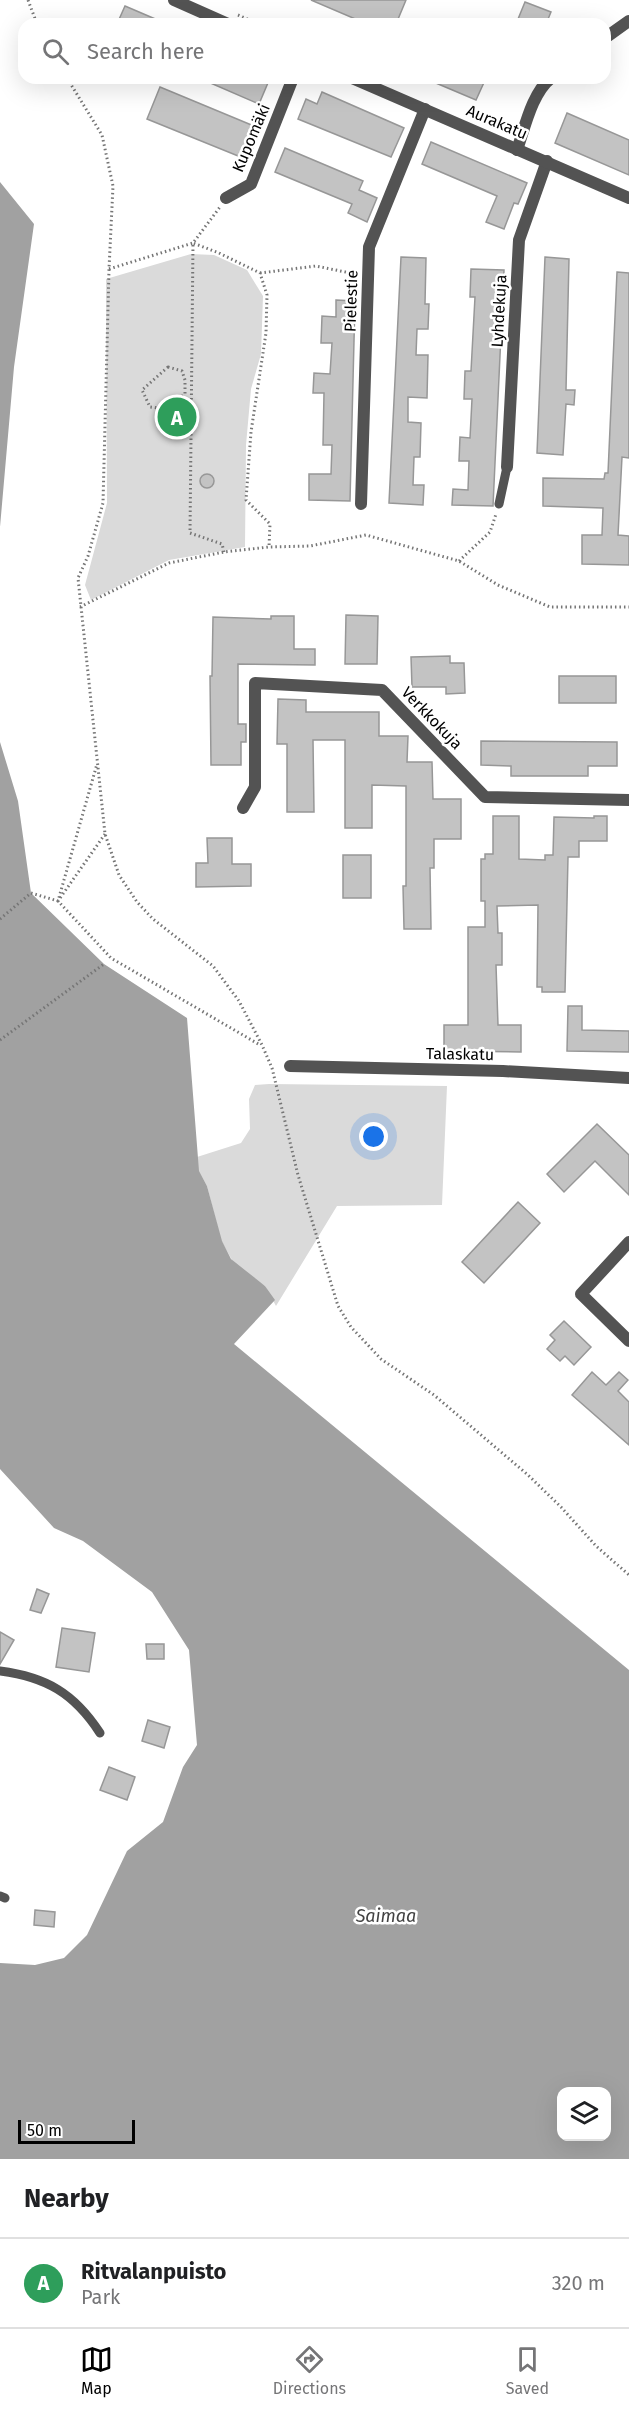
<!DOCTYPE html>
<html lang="en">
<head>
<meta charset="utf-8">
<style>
  :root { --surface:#fff; --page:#f2f2f2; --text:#202124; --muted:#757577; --line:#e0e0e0; --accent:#000 }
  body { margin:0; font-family:"Fira Sans",sans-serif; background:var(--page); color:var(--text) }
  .controls { position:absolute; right:18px; bottom:18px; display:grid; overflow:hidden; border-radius:12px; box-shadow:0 6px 24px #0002 }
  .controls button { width:54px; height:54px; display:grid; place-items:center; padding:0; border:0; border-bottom:2px solid var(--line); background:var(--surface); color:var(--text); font:30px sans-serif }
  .scale { position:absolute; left:18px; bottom:15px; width:117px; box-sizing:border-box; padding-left:6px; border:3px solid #000; border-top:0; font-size:16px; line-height:21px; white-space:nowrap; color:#000; -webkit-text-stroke:4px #fff; paint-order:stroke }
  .you { position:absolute; left:374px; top:1137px; width:21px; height:21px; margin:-15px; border:4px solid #fff; border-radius:50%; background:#1a73e8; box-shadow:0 0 0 9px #1a73e833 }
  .badge { display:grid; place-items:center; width:39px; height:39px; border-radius:50%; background:var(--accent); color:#fff; font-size:20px; font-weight:700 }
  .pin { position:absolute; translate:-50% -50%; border:3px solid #fff; box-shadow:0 2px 6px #0006 }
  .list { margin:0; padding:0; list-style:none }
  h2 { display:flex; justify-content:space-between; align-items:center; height:78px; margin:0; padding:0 24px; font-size:26px }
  h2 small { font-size:20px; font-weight:400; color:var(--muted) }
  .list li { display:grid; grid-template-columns:39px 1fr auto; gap:18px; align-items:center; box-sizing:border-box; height:90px; padding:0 24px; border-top:2px solid var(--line) }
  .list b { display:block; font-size:22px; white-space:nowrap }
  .list p { margin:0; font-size:20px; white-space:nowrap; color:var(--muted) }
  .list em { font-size:20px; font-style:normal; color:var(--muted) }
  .icon { flex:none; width:33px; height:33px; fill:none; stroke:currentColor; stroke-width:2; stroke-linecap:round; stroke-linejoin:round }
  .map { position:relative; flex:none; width:629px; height:2159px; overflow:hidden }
  .search { position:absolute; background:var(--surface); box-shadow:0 6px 24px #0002; left:18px; right:18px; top:18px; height:66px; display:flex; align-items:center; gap:15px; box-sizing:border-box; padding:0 21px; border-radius:18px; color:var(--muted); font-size:22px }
  .sheet { height:168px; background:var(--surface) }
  nav { display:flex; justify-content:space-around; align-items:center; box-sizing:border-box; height:84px; border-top:2px solid var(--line); background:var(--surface); font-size:16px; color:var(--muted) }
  nav a { display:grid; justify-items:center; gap:3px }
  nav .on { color:var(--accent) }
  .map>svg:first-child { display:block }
  .green { fill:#dadada }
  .water { fill:#a1a1a1; fill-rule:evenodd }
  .building { fill:#c3c3c3; stroke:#979797; stroke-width:1.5 }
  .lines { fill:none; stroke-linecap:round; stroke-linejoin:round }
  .path { stroke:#757575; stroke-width:3; stroke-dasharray:1.5 3; stroke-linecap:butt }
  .service { stroke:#535353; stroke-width:9 }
  .minor { stroke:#535353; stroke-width:12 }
  .tertiary { stroke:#535353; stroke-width:12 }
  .labels { text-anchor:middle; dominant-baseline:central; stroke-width:5; stroke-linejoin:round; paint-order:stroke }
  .street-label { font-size:16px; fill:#000; stroke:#fff }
  .water-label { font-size:18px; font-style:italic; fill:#424242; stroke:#fff }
</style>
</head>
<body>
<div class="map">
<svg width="629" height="2159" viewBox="0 0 629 2159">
  <rect width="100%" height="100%" fill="#fff"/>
  <g class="green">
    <path d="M191 254 214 255 247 270 263 296 261 354 251 389 246 445 245 547 169 560 91 600 85 585 107 503 106 279Z"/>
    <path d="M269 1084 447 1086 442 1205 337 1206 276 1306 265 1286 243 1272 232 1260 221 1240 207 1186 198 1170 197 1157 241 1143 250 1129 249 1099 255 1085Z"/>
  </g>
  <g class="water">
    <path d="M0 182 34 224 14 367 0 527Z"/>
    <path d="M0 742 18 801 31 893 104 964 187 1018 199 1171 207 1186 222 1241 231 1259 265 1286 275 1300 234 1344 629 1670V2159H0V1963L35 1965 64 1958 87 1935 127 1851 163 1822 183 1767 197 1745 189 1650 152 1592 83 1541 54 1528 0 1469ZM562 2092H606V2136H562Z"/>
  </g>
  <g class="building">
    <path d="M311 0H406L396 24H367Z"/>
    <path d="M525 2 551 12 546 24H516Z"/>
    <path d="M125 6 167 24H117Z"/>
    <path d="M199 78H270L259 104Z"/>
    <path d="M424 78H486L476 100Z"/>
    <path d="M160 87 261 129 248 160 147 119Z"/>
    <path d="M322 92 404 128 391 157 298 119 306 99 317 104Z"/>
    <path d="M567 113 629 140V175L555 143Z"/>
    <path d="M431 142 527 183 518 204 514 203 504 229 486 222 497 196 422 164Z"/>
    <path d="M285 148 363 181 359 190 377 198 367 222 348 213 352 204 275 172Z"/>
    <path d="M401 257 426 258 425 304H429L428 329H417L416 355H428L427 398 408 397V422L421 423 420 457H414L413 485H424L423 505 389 503Z"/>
    <path d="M545 257 569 259 566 390H575L574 405 566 404 563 455 537 453Z"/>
    <path d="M471 269 504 270 493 506 452 505 453 489 468 490 469 461H459L460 437 470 438 472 399H464L465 371H471L475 297H470Z"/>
    <path d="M617 272 629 273V458L622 457 618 535 629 536V565L582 564V535H602L603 508 543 506V478L604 479 605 473H608Z"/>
    <path d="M336 300 355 301 350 501 309 500V474H331L332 445H323L324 393H313L314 373 330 374 332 343H321L322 316 336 317Z"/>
    <circle cx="207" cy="481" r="7"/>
    <path d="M346 615 378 616 377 664H345Z"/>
    <path d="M271 616H294V649H315V665L238 664V724H246V742H241V765H211L210 676H212L213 617 271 619Z"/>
    <path d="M450 656V663H464L465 693 446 694V687H412L411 657Z"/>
    <rect x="559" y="676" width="57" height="27"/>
    <path d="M278 699 306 700V712H379V736H408L407 762H432L433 799H461V839H434V868H430L431 929H404L403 886H406V786L372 785V828H345V740H313L314 812H287V744H277Z"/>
    <path d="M481 741 617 742V766H588V776H511V766L481 765Z"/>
    <path d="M493 816H519V859L545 860V855H553L554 817 594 818V816H607V841H579V857H568L565 992H542V987H537L538 905 497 906 498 933H502V965H496L498 1025H521V1052L444 1051V1025H468V927H485V901H481V859H485V854H493Z"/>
    <path d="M207 838H232V864H251V886L196 887V863H208Z"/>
    <rect x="343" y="855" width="28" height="43"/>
    <path d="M568 1006H582V1030L629 1031V1052L567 1051Z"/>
    <path d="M597 1124 629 1155V1195L595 1161 564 1192 547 1174Z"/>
    <path d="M518 1202 540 1223 484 1283 462 1262Z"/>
    <path d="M564 1321 591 1347 574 1365 565 1356 560 1361 547 1349 555 1340 550 1335Z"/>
    <path d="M592 1372 606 1385 619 1372 628 1380 618 1391 629 1402V1445L572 1395Z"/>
    <path d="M37 1589 49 1594 41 1613 30 1610Z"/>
    <path d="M62 1628 95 1633 89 1672 56 1667Z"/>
    <path d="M0 1632 14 1640 0 1664Z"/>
    <path d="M146 1644H164V1659H147Z"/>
    <path d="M148 1720 170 1727 164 1748 142 1741Z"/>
    <path d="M109 1767 135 1777 127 1800 100 1790Z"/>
    <path d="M35 1910 55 1912 54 1927 34 1925Z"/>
  </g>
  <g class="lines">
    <g class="path">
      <path d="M28 0 37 24"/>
      <path d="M238 15 259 24"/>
      <path d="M67 78 102 135 113 186 109 269 103 503 88 556 78 578 105 834 119 875 137 902 153 919 213 966 239 1001 262 1045 272 1068 298 1175 338 1306 351 1327 381 1359 434 1395 528 1475 561 1507 596 1546 629 1575"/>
      <path d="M109 269 193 243 220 207"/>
      <path d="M260 273 316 266 355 274"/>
      <path d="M168 367 182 371 185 380V394L166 409 150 407 142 390Z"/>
      <path d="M224 552 222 544 190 533 193 243 219 253 260 273 267 295 266 333 251 432 246 500 270 524 269 547"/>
      <path d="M459 561 490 532 496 514"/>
      <path d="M80 607 169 563 224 552 269 547 310 546 366 535 459 561 498 585 550 607H629"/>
      <path d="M105 834 58 901 111 958 260 1045"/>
      <path d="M0 919 31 893 58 901 97 764"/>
      <path d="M0 1040 104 964"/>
    </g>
    <g class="service">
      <path d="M499 504 507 467"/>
      <path d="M0 1671C46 1677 74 1693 100 1733"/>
      <path d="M0 1896 5 1898"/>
    </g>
    <g class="minor">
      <path d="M605 38 629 21"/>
      <path d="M517 150C525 127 532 93 551 78"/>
      <path d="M226 198 251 184 293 78"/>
      <path d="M507 467 519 240 547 161"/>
      <path d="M361 504 369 247 425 109"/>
      <path d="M243 808 255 787V683L382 690 485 797 629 800"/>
      <path d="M290 1066 503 1071 629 1078"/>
      <path d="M629 1242 581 1294 629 1341"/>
    </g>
    <g class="tertiary">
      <path d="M174 0 228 24"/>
      <path d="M352 78 629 198"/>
    </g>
  </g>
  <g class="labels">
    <g class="street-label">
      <text transform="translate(497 122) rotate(23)">Aurakatu</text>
      <text transform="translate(251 138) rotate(-67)">Kupomäki</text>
      <text transform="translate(351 301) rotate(-88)">Pielestie</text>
      <text transform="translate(499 311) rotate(-87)">Lyhdekuja</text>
      <text transform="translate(432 718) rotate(46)">Verkkokuja</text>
      <text transform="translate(460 1054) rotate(1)">Talaskatu</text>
    </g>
    <g class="water-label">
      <text x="386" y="1916">Saimaa</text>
    </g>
  </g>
</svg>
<div class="controls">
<button><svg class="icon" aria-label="layers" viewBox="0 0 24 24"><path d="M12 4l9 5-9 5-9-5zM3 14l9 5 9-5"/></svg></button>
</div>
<div class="scale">50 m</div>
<div class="you"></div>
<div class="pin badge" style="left:177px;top:417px;background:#2e9e5b">A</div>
<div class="search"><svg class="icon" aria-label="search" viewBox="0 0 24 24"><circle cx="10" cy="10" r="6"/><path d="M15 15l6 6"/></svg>Search here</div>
</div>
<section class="sheet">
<h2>Nearby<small></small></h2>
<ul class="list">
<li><span class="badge" style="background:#2e9e5b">A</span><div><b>Ritvalanpuisto</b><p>Park</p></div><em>320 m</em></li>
</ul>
</section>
<nav>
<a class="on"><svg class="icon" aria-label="map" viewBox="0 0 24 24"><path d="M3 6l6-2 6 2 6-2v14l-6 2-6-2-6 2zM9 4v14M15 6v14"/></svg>Map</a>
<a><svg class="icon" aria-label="directions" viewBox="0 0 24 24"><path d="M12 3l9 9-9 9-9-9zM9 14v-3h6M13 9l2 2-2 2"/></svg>Directions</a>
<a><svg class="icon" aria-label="saved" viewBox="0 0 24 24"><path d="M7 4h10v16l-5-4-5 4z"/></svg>Saved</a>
</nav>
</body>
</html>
